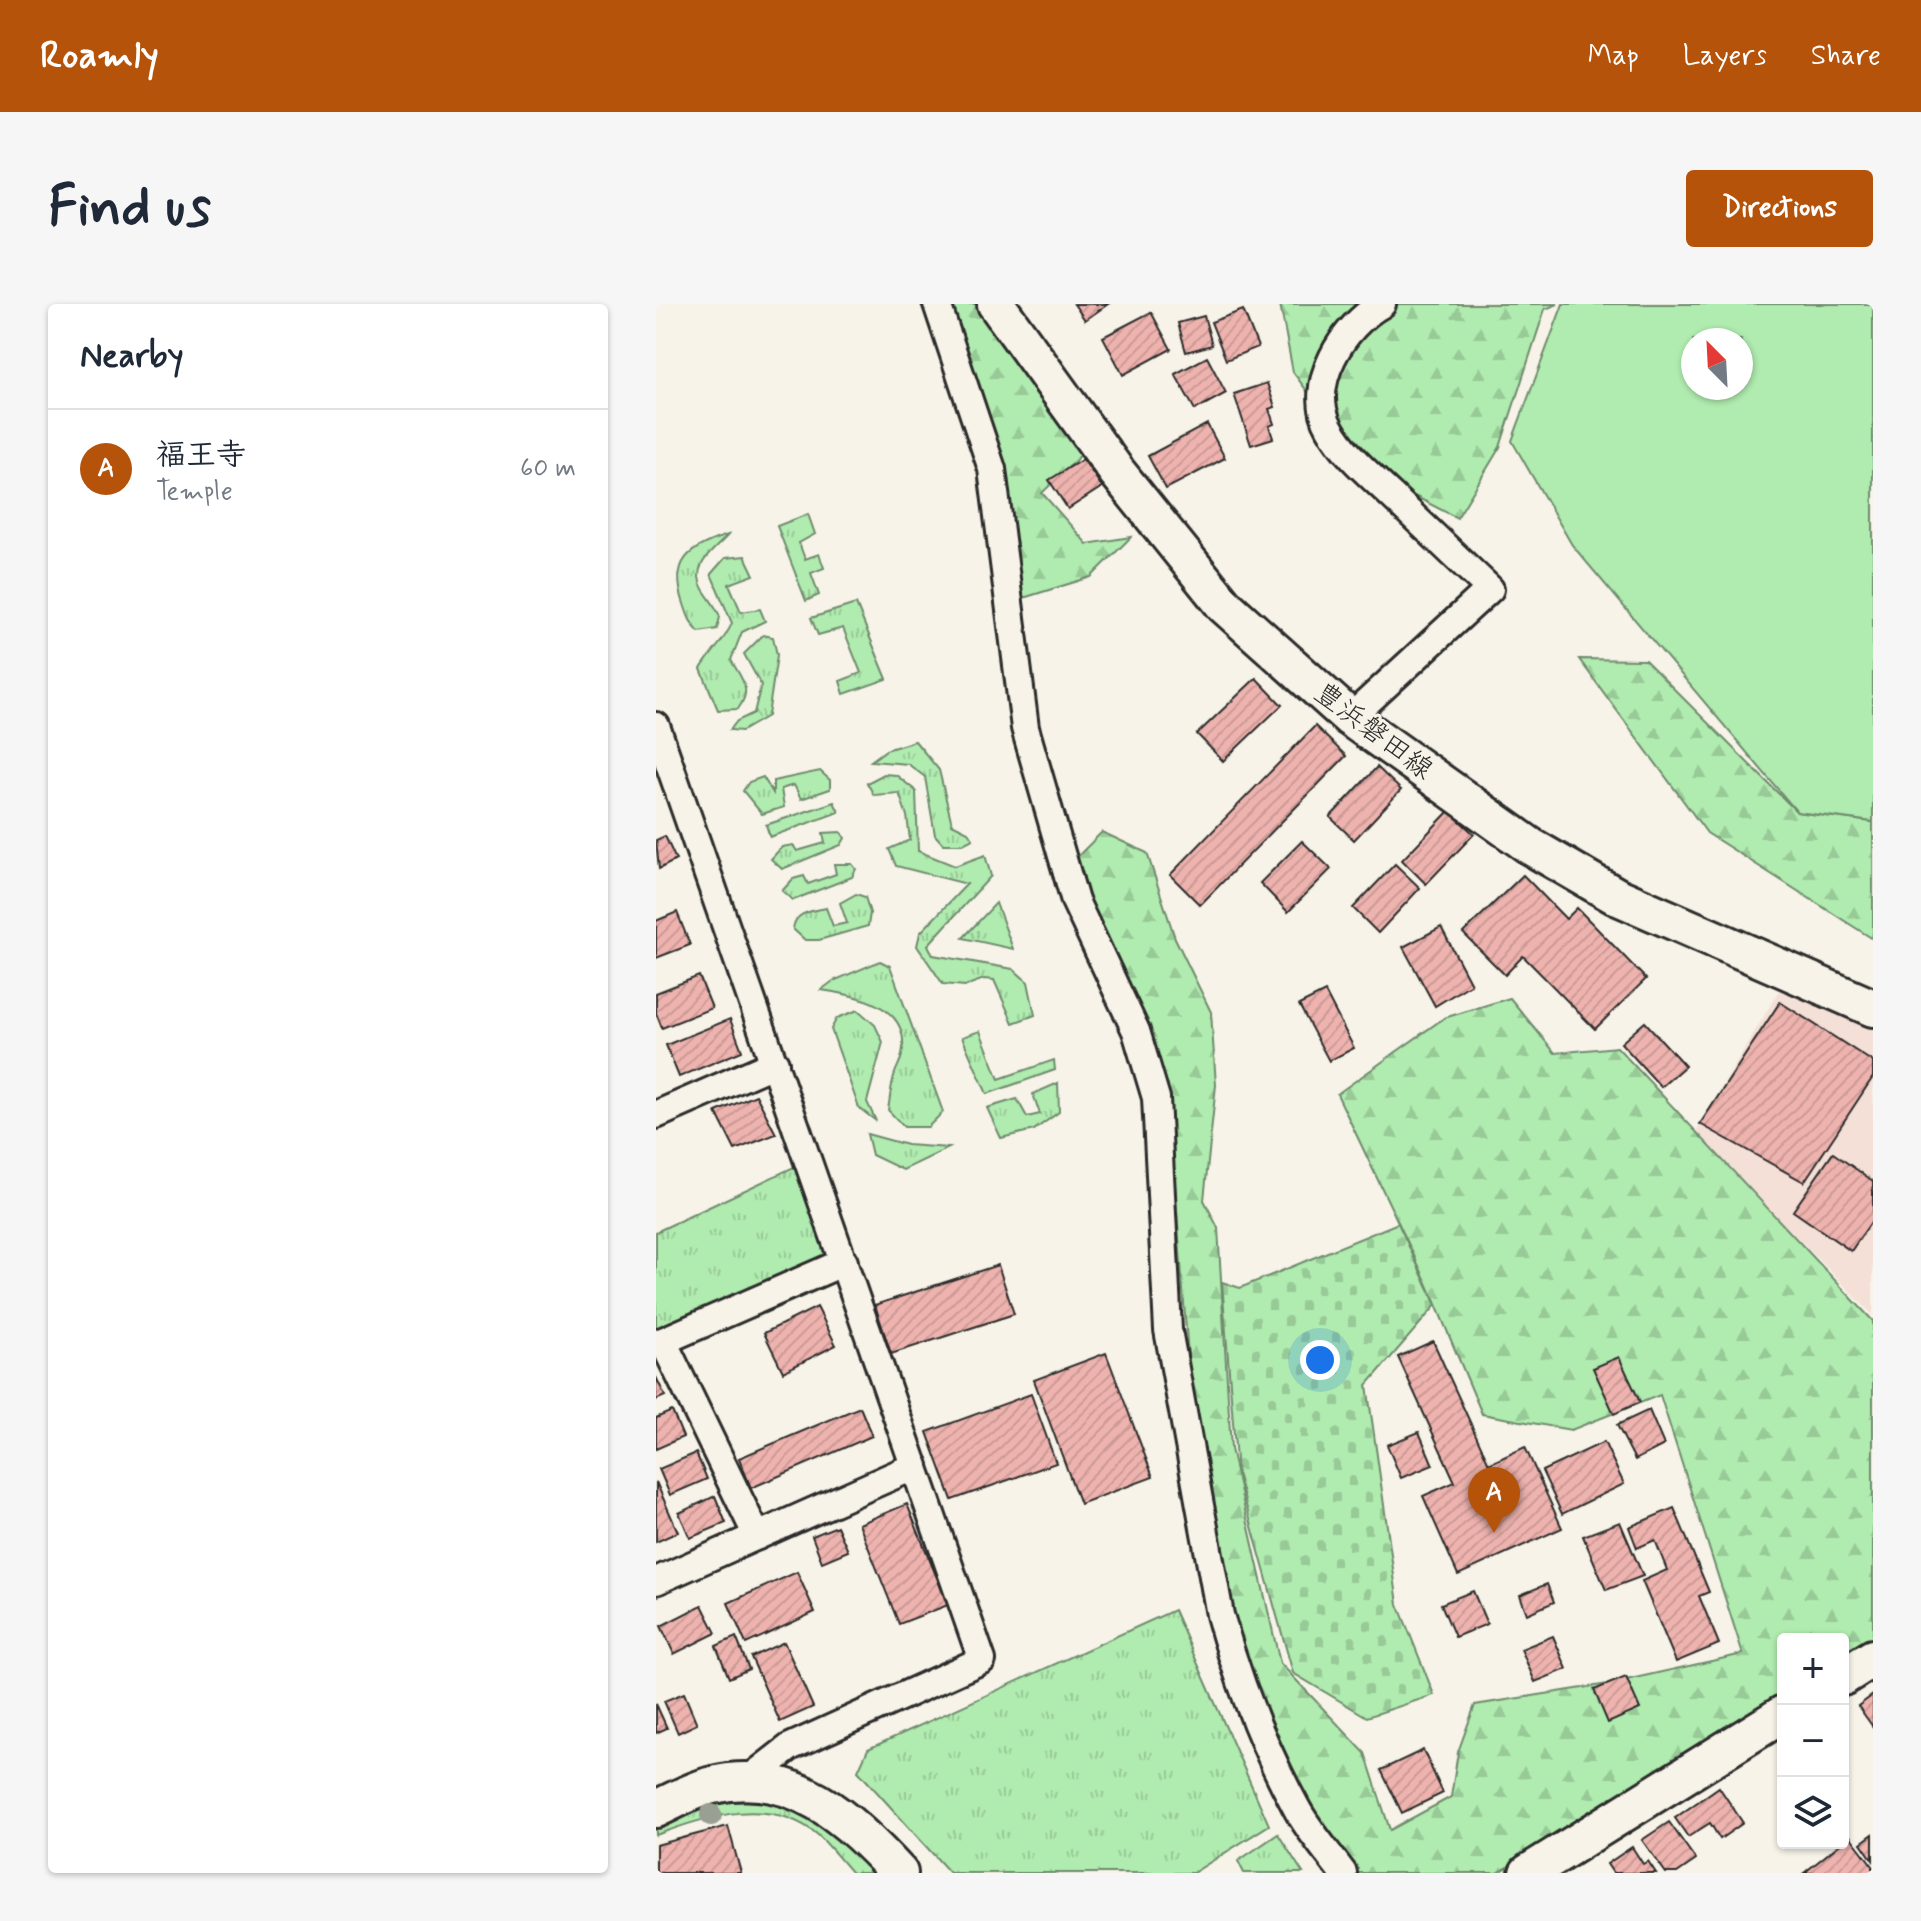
<!DOCTYPE html>
<html lang="en">
<head>
<meta charset="utf-8">
<style>
  :root { --surface:#fff; --page:#f6f6f7; --text:#1f2937; --muted:#747a83; --line:#e0e1e3; --accent:#b45309 }
  body { margin:0; font-family:Mynerve,"Klee One",sans-serif; background:var(--page); color:var(--text) }
  .controls { position:absolute; right:24px; bottom:24px; display:grid; overflow:hidden; border-radius:8px; box-shadow:0 2px 6px #0004 }
  .controls button { width:72px; height:72px; display:grid; place-items:center; padding:0; border:0; border-bottom:2px solid var(--line); background:var(--surface); color:var(--text); font:40px sans-serif }
  .compass { position:absolute; left:1025px; top:24px; width:72px; height:72px; border-radius:50%; background:var(--surface); box-shadow:0 2px 6px #0004; rotate:336deg }
  .you { position:absolute; left:664px; top:1056px; width:28px; height:28px; margin:-20px; border:6px solid #fff; border-radius:50%; background:#1a73e8; box-shadow:0 0 0 12px #1a73e833 }
  .badge { display:grid; place-items:center; width:52px; height:52px; border-radius:50%; background:var(--accent); color:#fff; font-size:26px; font-weight:700 }
  .pin { position:absolute; translate:-50% -66px; filter:drop-shadow(0 2px 4px #0008) }
  .pin::after { content:''; position:absolute; top:42px; width:28px; height:24px; background:inherit; clip-path:polygon(0 0,100% 0,50% 100%) }
  .list { margin:0; padding:0; list-style:none }
  h2 { display:flex; justify-content:space-between; align-items:center; height:104px; margin:0; padding:0 32px; font-size:34px }
  h2 small { font-size:26px; font-weight:400; color:var(--muted) }
  .list li { display:grid; grid-template-columns:52px 1fr auto; gap:24px; align-items:center; box-sizing:border-box; height:120px; padding:0 32px; border-top:2px solid var(--line) }
  .list b { display:block; font-size:30px; white-space:nowrap }
  .list p { margin:0; font-size:26px; white-space:nowrap; color:var(--muted) }
  .list em { font-size:26px; font-style:normal; color:var(--muted) }
  .icon { flex:none; width:44px; height:44px; fill:none; stroke:currentColor; stroke-width:2; stroke-linecap:round; stroke-linejoin:round }
  .map { position:relative; flex:none; width:1217px; height:1569px; overflow:hidden; border-radius:8px }
  header { display:flex; align-items:center; gap:48px; box-sizing:border-box; height:112px; padding:0 40px; background:var(--accent); color:#fff }
  header strong { font-size:38px }
  nav { display:flex; gap:44px; margin-inline-start:auto; font-size:28px }
  .intro { display:flex; align-items:center; justify-content:space-between; box-sizing:border-box; height:192px; padding:0 48px }
  h1 { margin:0; font-size:56px }
  .button { padding:20px 36px; border-radius:8px; background:var(--accent); color:#fff; font-size:28px; font-weight:700 }
  main { display:flex; gap:48px; padding:0 48px }
  aside { flex:1; background:var(--surface); border-radius:8px; box-shadow:0 2px 6px #0004 }
  .map>svg:first-child { display:block }
  .built { fill:#f4e0d7 }
  .grass { fill:url(#grass-tufts); stroke:#6e8b6d; stroke-width:2 }
  .forest { fill:url(#forest-firs); stroke:#6e8b6d; stroke-width:2 }
  .cemetery { fill:url(#cemetery-stones); stroke:#6e8b6d; stroke-width:2 }
  .pitch { fill:#b0ebaf; stroke:#6e8b6d; stroke-width:2; fill-rule:evenodd }
  .building { fill:url(#building-hatch); stroke:#2b2b2b; stroke-width:2 }
  .lines { fill:none; stroke-linecap:round; stroke-linejoin:round }
  .street-casing { stroke:#2b2b2b; stroke-width:32 }
  .secondary-casing { stroke:#2b2b2b; stroke-width:42 }
  .street { stroke:#f7f3e8; stroke-width:26 }
  .secondary { stroke:#f7f3e8; stroke-width:36 }
  .tree { fill:#999f92 }
  .labels { text-anchor:middle; dominant-baseline:central; stroke-width:6; stroke-linejoin:round; paint-order:stroke }
  .street-label { font-size:28px; fill:#2b2b2b; stroke:#f7f3e8 }
</style>
</head>
<body>
<header>
<strong>Roamly</strong>
<nav><a>Map</a><a>Layers</a><a>Share</a></nav>
</header>
<div class="intro"><h1>Find us</h1><a class="button">Directions</a></div>
<main>
<aside>
<h2>Nearby<small></small></h2>
<ul class="list">
<li><span class="badge">A</span><div><b>福王寺</b><p>Temple</p></div><em>60 m</em></li>
</ul>
</aside>
<div class="map">
<svg width="1217" height="1569" viewBox="0 0 1217 1569">
  <defs>
    <pattern id="grass-tufts" width="24" height="20" patternUnits="userSpaceOnUse" patternTransform="scale(2)"><rect width="24" height="20" fill="#b0ebaf"/><path d="M3 7l-1-3M5 7V3M7 7l1-3M15 17l-1-3M17 17v-4M19 17l1-3" fill="none" stroke="#98ca97"/></pattern>
    <pattern id="forest-firs" width="22" height="20" patternUnits="userSpaceOnUse" patternTransform="scale(2)"><rect width="22" height="20" fill="#b0ebaf"/><path d="M5 1l3.5 6h-7zM16 11l3.5 6h-7z" fill="#98ca97"/></pattern>
    <pattern id="cemetery-stones" width="16" height="16" patternUnits="userSpaceOnUse" patternTransform="scale(2)"><rect width="16" height="16" fill="#b0ebaf"/><path d="M2 7V4a2 2 0 0 1 4 0v3zM10 15v-3a2 2 0 0 1 4 0v3z" fill="#98ca97"/></pattern>
    <pattern id="building-hatch" width="6" height="6" patternUnits="userSpaceOnUse" patternTransform="scale(2)"><rect width="6" height="6" fill="#eeb3ae"/><path d="M-1 1l2-2M0 6l6-6M5 7l2-2" fill="none" stroke="#cc9a96"/></pattern>
  </defs>
  <rect width="100%" height="100%" fill="#f7f3e8"/>
  <filter id="ink" filterUnits="userSpaceOnUse"><feTurbulence type="fractalNoise" baseFrequency=".0125" numOctaves="2"/><feDisplacementMap in="SourceGraphic" scale="16" xChannelSelector="R" yChannelSelector="G"/><feConvolveMatrix kernelMatrix="1 2 1 2 8 2 1 2 1" color-interpolation-filters="sRGB"/></filter>
  <g filter="url(#ink)">
    <path class="built" d="M1135 666 1217 707V1011L1039 829Z"/>
    <g class="grass">
      <path d="M152 210 159 230 143 239 149 255 163 250 168 264 155 269 163 291 150 297 121 222Z"/>
      <path d="M72 231C59 246 33 261 47 285 53 295 60 302 64 313L61 325 43 328C34 319 32 312 28 300 13 257 33 243 72 231Z"/>
      <path d="M89 252 98 271 73 280 85 308 104 305 109 317 86 328 75 356C86 376 97 385 82 405L62 406 45 365C55 348 69 337 76 319L55 270 69 254Z"/>
      <path d="M200 300 231 375 188 390 184 377 205 369 187 324 162 331 155 314Z"/>
      <path d="M107 331 117 333 121 351 112 412 86 427 74 426 81 417 98 409 105 381 88 350Z"/>
      <path d="M259 437 283 466 296 520 312 528 317 535 307 540H287L279 531 269 473 252 460 215 457 230 446Z"/>
      <path d="M164 467 174 476V485L145 495 138 481 125 485 128 503 106 510 87 487 93 478 107 473 117 489V477Z"/>
      <path d="M228 470 240 471 260 487 262 547 299 562 329 551 335 572 272 641 277 651 357 665 372 678 379 711 357 719 338 676 328 675 309 682 287 680 261 642 264 629 311 580 240 562 233 545 254 536 251 512 243 489 218 491 211 479Z"/>
      <path d="M178 498 183 508 114 533 110 521Z"/>
      <path d="M185 528 189 534 185 541 126 565 115 555 126 543 137 541 141 547 169 539 167 529Z"/>
      <path d="M178 560H196L200 565 196 573 137 596 126 587 137 575 148 572 152 580 180 570Z"/>
      <path d="M200 590 209 593 214 609 212 622 163 636H149L137 625C139 608 155 607 170 604L177 622 191 619 184 599Z"/>
      <path d="M340 599 357 645 307 634Z"/>
      <path d="M224 657 234 662 287 808 272 823H248L232 806C234 794 235 780 239 769 241 763 245 757 246 751 256 701 200 691 165 686L177 677Z"/>
      <path d="M202 706 219 721 227 738 211 798 220 817 203 804 175 725 181 714Z"/>
      <path d="M324 727 343 775 398 756 399 766 331 790 306 733Z"/>
      <path d="M402 779 403 808 378 826 345 834 331 804 361 795 371 813 384 810 377 790Z"/>
      <path d="M211 830 251 841 293 844 247 866 216 851Z"/>
      <path d="M142 861 177 955 0 1028V928Z"/>
      <path d="M518 1306 613 1521 537 1569H294L202 1467 212 1445Z"/>
      <path d="M124 1496 161 1509 222 1569H196C185 1557 174 1542 162 1531 114 1491 52 1512 0 1531V1516L46 1499Z"/>
      <path d="M622 1530 647 1569H588L582 1557Z"/>
    </g>
    <g class="forest">
      <path d="M264 0H340L430 146 386 189 431 240 475 233 435 273 367 294 350 266 309 56Z"/>
      <path d="M624 0H902L889 5 844 143 801 214 710 167 637 68Z"/>
      <path d="M923 355 989 356 1141 508 1217 518V635L1051 529Z"/>
      <path d="M446 528 491 549 519 634 555 708 560 781 548 896 562 924 575 1145 624 1359 709 1449 734 1526 795 1493 802 1448 819 1401 952 1380 1087 1350 1004 1091 915 1126 826 1110 771 979 681 790 788 714 854 694 899 749 961 743 1217 1017V1341L1187 1359V1335H1127V1396L842 1569H690L633 1488 577 1355 543 1196 516 842 410 564Z"/>
    </g>
    <path class="cemetery" d="M742 919 780 1001 711 1081 742 1300 778 1391 711 1413 637 1369 581 1169 566 978 584 984Z"/>
    <path class="pitch" d="M907 0H1217V518L1141 508 916 241 856 137ZM1037 36H1085V84H1037Z"/>
    <g class="building">
      <path d="M418 0H452L429 16Z"/>
      <path d="M587 6 602 43 570 56 555 18Z"/>
      <path d="M495 8 515 45 467 71 447 33Z"/>
      <path d="M548 12 556 41 530 48 522 19Z"/>
      <path d="M551 53 570 89 539 106 519 70Z"/>
      <path d="M611 79 619 103 613 105 618 120 613 122 617 134 595 141 578 90Z"/>
      <path d="M551 120 569 154 510 185 492 152Z"/>
      <path d="M427 155 446 183 412 205 393 176Z"/>
      <path d="M600 374 626 401 567 457 541 430Z"/>
      <path d="M659 422 690 452 544 601 514 571Z"/>
      <path d="M721 463 745 486 698 536 674 513Z"/>
      <path d="M793 507 818 530 770 580 746 556Z"/>
      <path d="M9 532 20 556 3 565 0 536Z"/>
      <path d="M646 537 675 565 632 608 604 579Z"/>
      <path d="M739 560 764 584 722 629 697 604Z"/>
      <path d="M867 571 910 615 921 604 990 675 939 725 867 652 849 671 807 629Z"/>
      <path d="M21 608 34 641 0 654V617Z"/>
      <path d="M785 623 815 680 779 702 747 643Z"/>
      <path d="M43 672 56 704 6 724 0 709V689Z"/>
      <path d="M669 688 698 744 673 757 643 701Z"/>
      <path d="M1124 698 1217 758V773L1148 878 1044 820Z"/>
      <path d="M74 715 86 747 23 773 10 741Z"/>
      <path d="M989 718 1029 762 1005 783 965 739Z"/>
      <path d="M100 791 120 830 79 846 60 808Z"/>
      <path d="M1177 849 1217 877V915L1195 947 1137 907Z"/>
      <path d="M342 961 358 1010 235 1050 219 1001Z"/>
      <path d="M161 1003 180 1041 127 1068 108 1029Z"/>
      <path d="M777 1037 833 1160 869 1143 906 1224 802 1271 767 1192 799 1178 742 1053Z"/>
      <path d="M450 1049 497 1173 424 1200 378 1076Z"/>
      <path d="M963 1053 984 1098 958 1110 937 1064Z"/>
      <path d="M0 1073 9 1092 0 1096Z"/>
      <path d="M375 1090 400 1159 296 1196 271 1128Z"/>
      <path d="M204 1103 216 1132 95 1184 83 1154Z"/>
      <path d="M993 1106 1008 1141 979 1156 961 1121Z"/>
      <path d="M16 1107 27 1133 0 1145V1114Z"/>
      <path d="M763 1128 777 1161 745 1174 731 1141Z"/>
      <path d="M948 1138 968 1180 906 1210 886 1167Z"/>
      <path d="M40 1149 51 1175 14 1191 3 1165Z"/>
      <path d="M0 1178 22 1228 0 1238Z"/>
      <path d="M59 1192 70 1219 34 1234 23 1209Z"/>
      <path d="M251 1200 292 1301 243 1320 203 1220Z"/>
      <path d="M1018 1204 1053 1288 1043 1292 1063 1340 1020 1358 986 1277 1011 1266 999 1236 981 1244 973 1223Z"/>
      <path d="M964 1218 987 1272 950 1286 927 1232Z"/>
      <path d="M181 1222 192 1247 166 1258 156 1232Z"/>
      <path d="M141 1268 159 1308 90 1340 72 1299Z"/>
      <path d="M891 1280 898 1298 871 1310 864 1291Z"/>
      <path d="M817 1287 831 1320 799 1333 785 1300Z"/>
      <path d="M46 1301 60 1329 18 1350 5 1322Z"/>
      <path d="M897 1332 911 1365 879 1378 865 1345Z"/>
      <path d="M80 1333 93 1365 73 1374 60 1342Z"/>
      <path d="M128 1338 157 1403 124 1418 95 1353Z"/>
      <path d="M970 1373 984 1405 952 1419 938 1386Z"/>
      <path d="M28 1389 41 1420 22 1429 8 1397Z"/>
      <path d="M1217 1391V1423L1202 1402Z"/>
      <path d="M0 1400 11 1424 0 1429Z"/>
      <path d="M767 1446 787 1489 746 1509 725 1466Z"/>
      <path d="M1063 1483 1087 1519 1064 1535 1054 1519 1032 1533 1019 1514Z"/>
      <path d="M1013 1518 1040 1556 1021 1569H1010L986 1536Z"/>
      <path d="M72 1522 85 1569H0V1541Z"/>
      <path d="M1217 1530V1556L1205 1539Z"/>
      <path d="M1194 1532 1217 1562V1569H1148Z"/>
      <path d="M976 1543 987 1560 992 1557 1000 1569H957L951 1560Z"/>
    </g>
    <g class="lines">
      <defs>
        <g id="street">
          <path d="M281 0 336 165 369 424 419 597 480 727 500 794 512 1026 564 1311C582 1376 608 1444 640 1503 652 1526 671 1547 687 1569"/>
          <path d="M694 414 834 285C801 254 769 223 736 192 714 171 689 151 674 124 649 81 688 21 726 0"/>
          <path d="M0 422 326 1356 134 1443 93 1475"/>
          <path d="M0 811 119 759"/>
          <path d="M7 1037 101 1232"/>
          <path d="M0 1040 188 958"/>
          <path d="M0 1277 259 1162"/>
        </g>
        <g id="secondary">
          <path d="M340 0 461 168 568 301 694 414 874 542 960 592 1217 704"/>
          <path d="M1187 1373 1217 1354"/>
          <path d="M0 1505C18 1497 38 1485 57 1481 137 1462 193 1515 243 1569"/>
          <path d="M872 1569 1127 1410"/>
        </g>
      </defs>
      <use href="#street" class="street-casing"/>
      <use href="#secondary" class="secondary-casing"/>
      <use href="#street" class="street"/>
      <use href="#secondary" class="secondary"/>
    </g>
    <circle class="tree" cx="55" cy="1511" r="11"/>
  </g>
  <g class="labels">
    <g class="street-label">
      <text transform="translate(717 428) rotate(37)">豊浜磐田線</text>
    </g>
  </g>
</svg>
<div class="controls">
<button>+</button>
<button>−</button>
<button><svg class="icon" aria-label="layers" viewBox="0 0 24 24"><path d="M12 4l9 5-9 5-9-5zM3 14l9 5 9-5"/></svg></button>
</div>
<svg class="compass" viewBox="-18 -18 36 36"><path d="M0-13l5 13h-10z" fill="#e53935"/><path d="M0 13l5-13h-10z" fill="#747a83"/></svg>
<div class="you"></div>
<div class="pin badge" style="left:838px;top:1229px">A</div>
</div>
</main>
</body>
</html>
